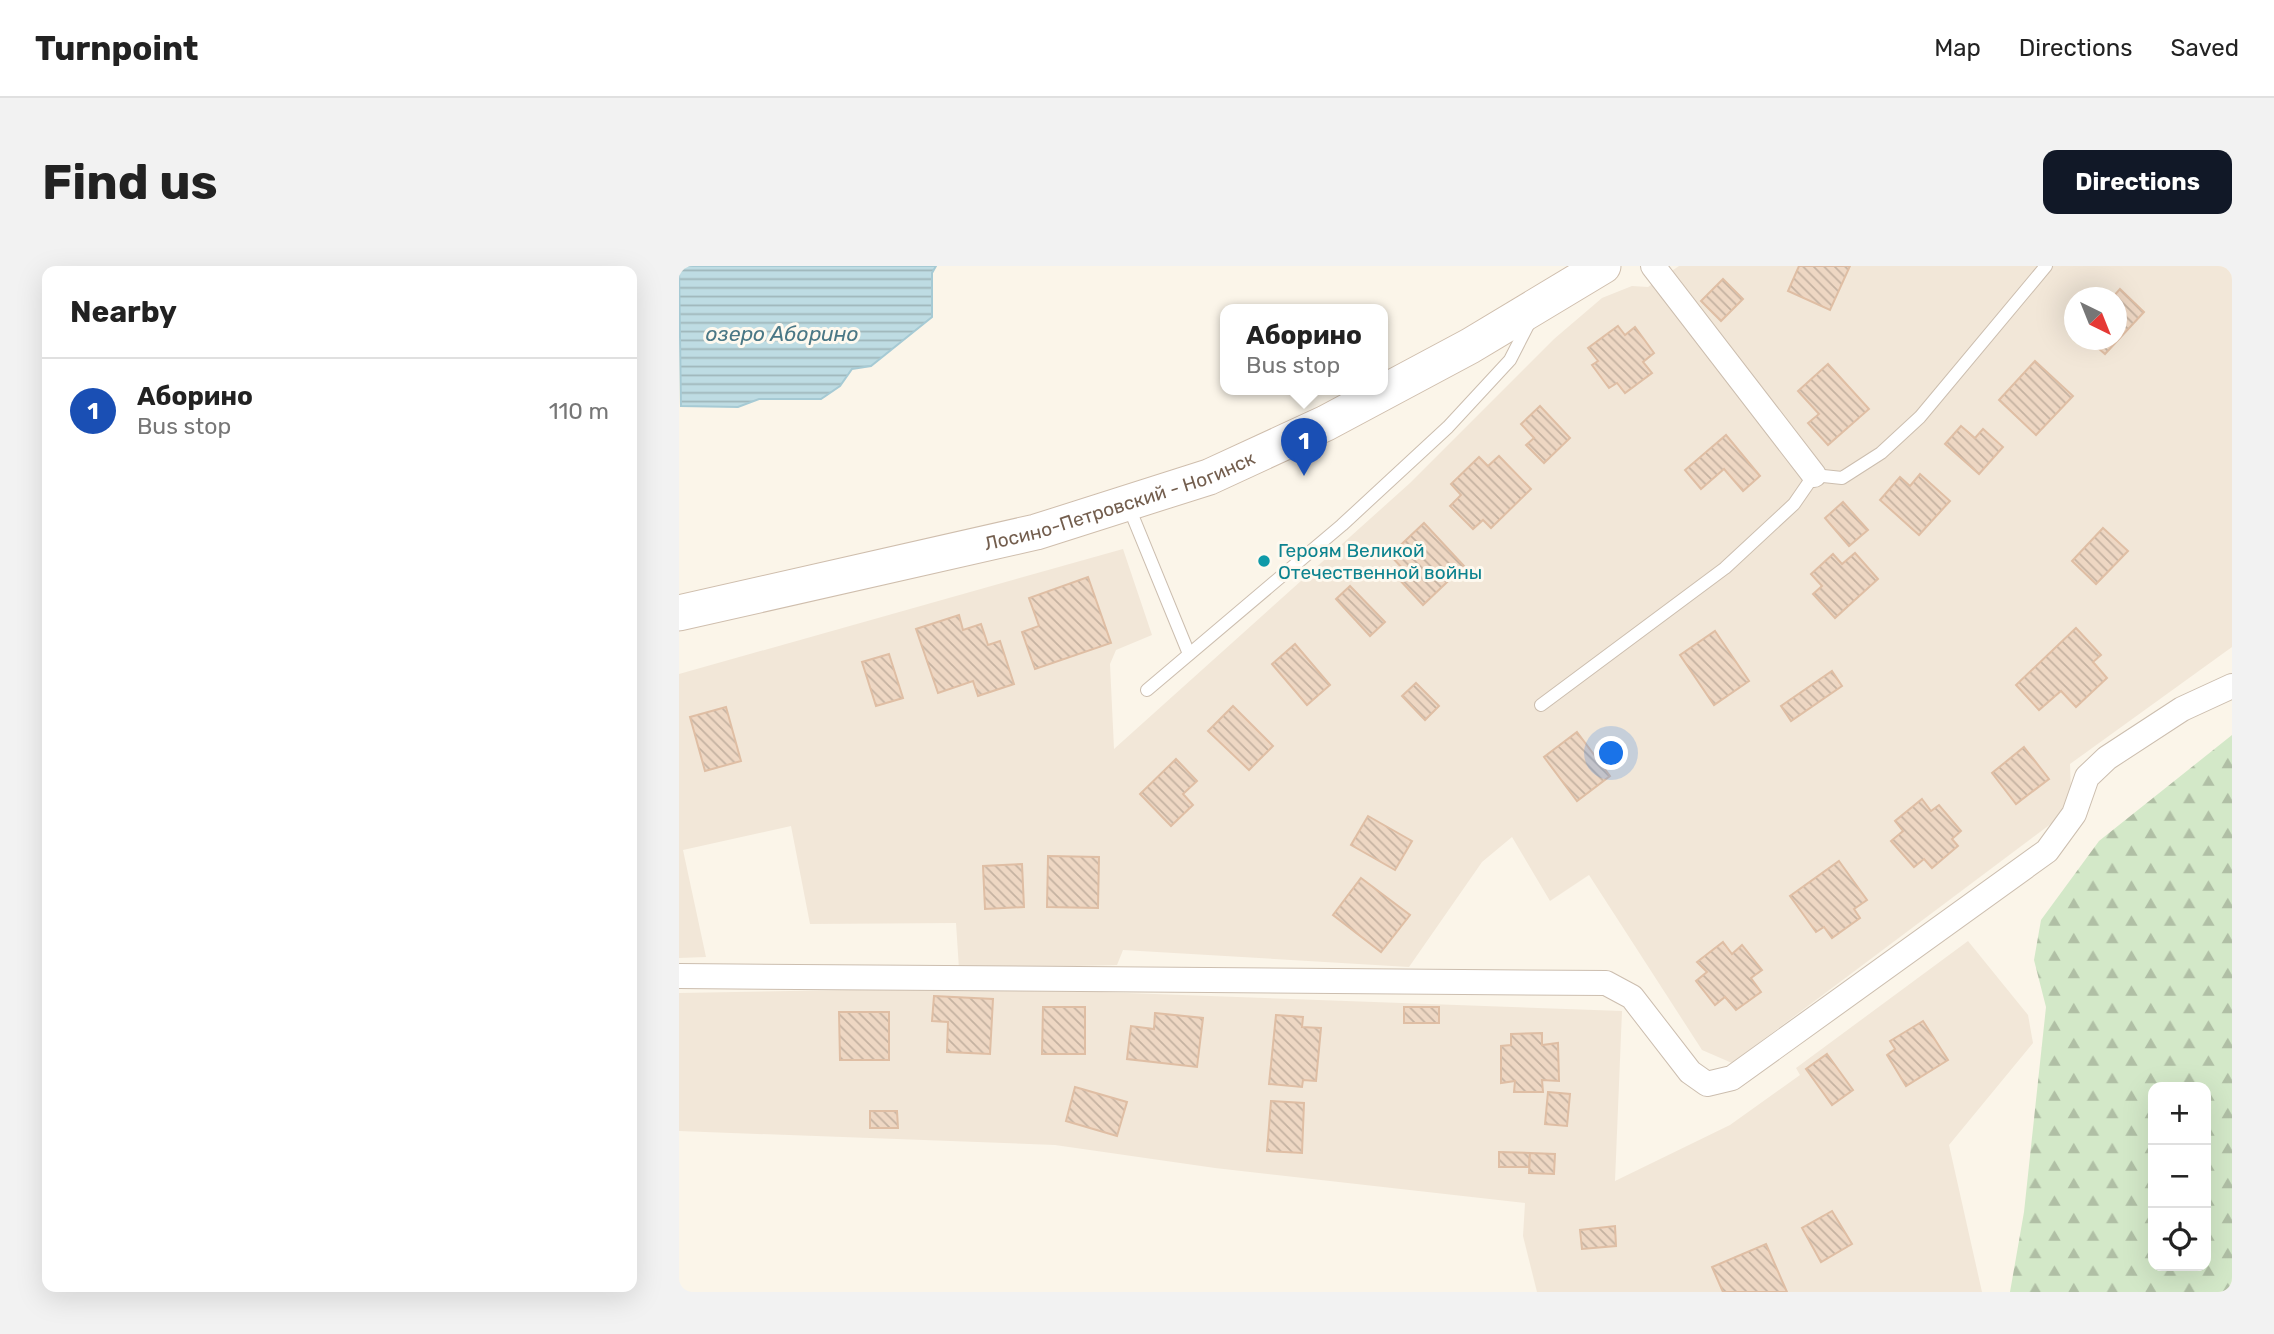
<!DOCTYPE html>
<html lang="en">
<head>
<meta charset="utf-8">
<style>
  :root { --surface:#fff; --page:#f2f2f2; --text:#222; --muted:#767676; --line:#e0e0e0; --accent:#111827 }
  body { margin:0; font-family:Rubik,sans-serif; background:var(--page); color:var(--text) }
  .controls { position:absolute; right:21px; bottom:21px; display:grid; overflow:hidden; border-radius:14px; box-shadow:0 7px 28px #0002 }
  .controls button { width:63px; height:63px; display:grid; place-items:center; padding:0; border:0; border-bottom:2px solid var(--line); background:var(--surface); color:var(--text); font:35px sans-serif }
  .compass { position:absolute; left:1385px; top:21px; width:63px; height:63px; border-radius:50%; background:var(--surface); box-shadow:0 7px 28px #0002; rotate:137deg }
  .you { position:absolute; left:933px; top:488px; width:24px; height:24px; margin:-18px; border:5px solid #fff; border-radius:50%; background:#1a73e8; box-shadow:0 0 0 10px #1a73e833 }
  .badge { display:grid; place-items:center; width:46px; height:46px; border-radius:50%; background:var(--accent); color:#fff; font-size:23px; font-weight:700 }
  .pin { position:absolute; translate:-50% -58px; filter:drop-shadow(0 2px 4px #0008) }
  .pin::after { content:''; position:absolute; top:37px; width:24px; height:21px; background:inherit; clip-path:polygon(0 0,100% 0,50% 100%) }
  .popup { position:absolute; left:541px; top:38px; width:168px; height:91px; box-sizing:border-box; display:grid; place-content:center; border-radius:14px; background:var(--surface); filter:drop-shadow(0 2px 5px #0005); font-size:23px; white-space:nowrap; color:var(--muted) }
  .popup b { font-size:26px; color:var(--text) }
  .popup::after { content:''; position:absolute; left:50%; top:100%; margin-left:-14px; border:14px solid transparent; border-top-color:var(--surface) }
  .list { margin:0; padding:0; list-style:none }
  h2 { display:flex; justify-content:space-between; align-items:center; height:91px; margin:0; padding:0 28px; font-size:30px }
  h2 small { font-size:23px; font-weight:400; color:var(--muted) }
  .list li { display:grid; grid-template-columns:46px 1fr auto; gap:21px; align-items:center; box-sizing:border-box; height:105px; padding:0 28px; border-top:2px solid var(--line) }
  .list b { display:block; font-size:26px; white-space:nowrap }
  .list p { margin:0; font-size:23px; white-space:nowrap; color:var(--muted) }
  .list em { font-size:23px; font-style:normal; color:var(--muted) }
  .icon { flex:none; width:38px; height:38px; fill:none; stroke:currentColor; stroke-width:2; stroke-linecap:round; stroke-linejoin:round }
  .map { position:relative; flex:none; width:1553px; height:1026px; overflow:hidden; border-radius:14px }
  header { display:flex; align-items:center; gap:42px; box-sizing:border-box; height:98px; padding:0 35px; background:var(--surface); border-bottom:2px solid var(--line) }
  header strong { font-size:33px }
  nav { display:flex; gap:38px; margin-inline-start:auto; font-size:24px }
  .intro { display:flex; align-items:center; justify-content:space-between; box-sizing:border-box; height:168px; padding:0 42px }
  h1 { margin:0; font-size:49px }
  .button { padding:18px 32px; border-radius:14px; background:var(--accent); color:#fff; font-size:24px; font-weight:700 }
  main { display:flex; gap:42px; padding:0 42px }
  aside { flex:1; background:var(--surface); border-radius:14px; box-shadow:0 7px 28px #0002 }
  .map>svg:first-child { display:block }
  .residential { fill:#f2e7d8; fill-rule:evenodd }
  .forest { fill:url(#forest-firs); fill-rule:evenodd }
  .water { fill:url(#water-rules); stroke:#a6cad4; stroke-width:2 }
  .building { fill:url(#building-back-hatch); stroke:#dfbea4; stroke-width:2 }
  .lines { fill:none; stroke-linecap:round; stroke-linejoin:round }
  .service-casing { stroke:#ccbeaf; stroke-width:14 }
  .minor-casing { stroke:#ccbeaf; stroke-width:26 }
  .secondary-casing { stroke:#cfbead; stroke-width:37 }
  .service { stroke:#fff; stroke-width:12 }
  .minor { stroke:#fff; stroke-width:24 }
  .secondary { stroke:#fff; stroke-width:35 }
  .culture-dot { fill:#0f9aa8; stroke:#fef9ef; stroke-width:2.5 }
  .labels { text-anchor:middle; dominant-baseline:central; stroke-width:6; stroke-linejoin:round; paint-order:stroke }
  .street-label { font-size:19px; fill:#735e4e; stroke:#fef9ef }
  .culture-label { font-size:19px; fill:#0d838f; stroke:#fef9ef; text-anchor:start }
  .water-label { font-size:21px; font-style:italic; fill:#4a7785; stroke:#fef9ef }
</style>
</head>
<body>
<header>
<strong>Turnpoint</strong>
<nav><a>Map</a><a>Directions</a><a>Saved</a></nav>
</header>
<div class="intro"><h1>Find us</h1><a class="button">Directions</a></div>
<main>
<aside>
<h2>Nearby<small></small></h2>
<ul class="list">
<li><span class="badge" style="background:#1a4fb4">1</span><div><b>Аборино</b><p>Bus stop</p></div><em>110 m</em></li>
</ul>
</aside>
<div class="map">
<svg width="1553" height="1026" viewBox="0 0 1553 1026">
  <defs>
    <pattern id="forest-firs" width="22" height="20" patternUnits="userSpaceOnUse" patternTransform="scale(1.75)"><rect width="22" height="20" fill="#d3e8c8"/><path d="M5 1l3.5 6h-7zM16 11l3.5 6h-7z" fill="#b0bfa5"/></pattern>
    <pattern id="water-rules" width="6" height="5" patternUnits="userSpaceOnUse" patternTransform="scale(1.75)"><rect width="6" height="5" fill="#bedce3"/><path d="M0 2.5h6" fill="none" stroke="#9fb6ba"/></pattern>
    <pattern id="building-back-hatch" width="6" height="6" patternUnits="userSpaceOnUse" patternTransform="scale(1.75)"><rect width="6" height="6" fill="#eed7c3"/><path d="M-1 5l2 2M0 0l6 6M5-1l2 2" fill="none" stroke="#c5b2a1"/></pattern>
  </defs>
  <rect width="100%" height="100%" fill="#fbf5e9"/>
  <g class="residential">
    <path d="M1000 0H1553V381L1391 498 1392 526 1385 548 1053 797 1023 784 910 609 871 635 833 571 803 596 730 701 444 684 438 699 280 703 277 657 131 658 112 560 4 584 27 691 0 692V408L444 283 473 369 437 384 431 398 435 483 731 217 875 73 923 32 953 20 969 21ZM1395 32H1437V74H1395Z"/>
    <path d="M1289 675 1349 749 1354 777 1270 879 1303 1026H858L844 970 846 937 536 902 376 879 0 865V727L224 723 420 726 943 745 936 915 1051 859 1121 809 1117 802Z"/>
  </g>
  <path class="forest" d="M1553 469V1026H1331L1345 946 1367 741 1355 694 1362 654 1420 575ZM1474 821H1527V1000H1474Z"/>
  <path class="water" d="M0 0H257L253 7V51L192 100 173 103 161 120 142 133H80L59 141 2 140Z"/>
  <g class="building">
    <path d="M1120 0H1171L1151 44 1109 25Z"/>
    <path d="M1044 13 1064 33 1042 55 1022 35Z"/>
    <path d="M1441 23 1465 46 1426 88 1410 74H1437V32H1433Z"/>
    <path d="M939 60 946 69 956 61 975 87 964 96 973 107 946 127 938 117 930 122 913 99 919 95 909 82Z"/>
    <path d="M1356 95 1394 130 1357 169 1320 134Z"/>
    <path d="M1149 98 1190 143 1149 179 1129 157 1140 148 1119 125Z"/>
    <path d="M861 140 891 172 865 197 847 179 855 172 842 158Z"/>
    <path d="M1282 160 1296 172 1304 163 1324 181 1300 208 1266 178Z"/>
    <path d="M1047 169 1081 210 1064 225 1045 203 1022 223 1006 204Z"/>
    <path d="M820 190 852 223 812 262 804 254 794 263 771 240 782 229 772 218 800 191 809 200Z"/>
    <path d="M1241 208 1271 235 1240 269 1201 234 1221 211 1231 220Z"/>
    <path d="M1164 236 1189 264 1170 280 1146 252Z"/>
    <path d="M745 257 785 300 744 339 717 310 724 303 711 289Z"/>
    <path d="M1424 262 1449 285 1417 318 1393 295Z"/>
    <path d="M1176 287 1199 313 1156 352 1134 328 1143 320 1132 308 1154 288 1163 298Z"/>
    <path d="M409 311 432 377 356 403 343 366 360 360 350 332Z"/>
    <path d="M671 320 706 356 691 370 657 333Z"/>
    <path d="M280 349 284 364 302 358 309 379 321 375 335 418 299 430 294 415 259 427 237 363Z"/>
    <path d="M1397 362 1422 389 1414 396 1428 412 1397 441 1382 425 1360 444 1337 419Z"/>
    <path d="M1036 365 1070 415 1035 439 1001 389Z"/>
    <path d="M616 378 651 419 628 439 593 398Z"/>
    <path d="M210 388 224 432 197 440 183 396Z"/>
    <path d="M1153 405 1163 420 1112 455 1102 440Z"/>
    <path d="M737 417 760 440 746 454 723 430Z"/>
    <path d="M554 440 594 480 570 504 529 465Z"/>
    <path d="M47 441 62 495 26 505 11 451Z"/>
    <path d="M898 466 931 510 898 535 865 491Z"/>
    <path d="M1345 481 1370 513 1337 538 1313 507Z"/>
    <path d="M497 493 518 515 504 528 514 539 492 560 461 528Z"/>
    <path d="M1243 533 1252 545 1260 539 1282 565 1273 573 1279 580 1253 602 1245 593 1235 601 1212 575 1224 565 1216 555Z"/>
    <path d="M689 550 733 575 716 604 672 579Z"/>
    <path d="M369 590 420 591 419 642 368 641Z"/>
    <path d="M1160 595 1188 634 1175 643 1181 652 1153 672 1145 661 1137 666 1111 630Z"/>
    <path d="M343 598 345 641 306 643 304 600Z"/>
    <path d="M682 612 731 649 702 686 654 649Z"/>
    <path d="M1044 676 1053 688 1063 679 1083 704 1072 712 1082 726 1057 744 1046 731 1036 739 1017 715 1028 706 1018 696Z"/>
    <path d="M255 730 314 733 311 788 268 786 269 756 253 755Z"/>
    <path d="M364 741H406V788H363Z"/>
    <rect x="725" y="741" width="35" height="16"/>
    <path d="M160 746H210V794H161Z"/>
    <path d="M476 747 524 752 518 801 448 793 452 760 475 763Z"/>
    <path d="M597 749 624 751 623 761 642 762 637 815 624 814 623 821 590 818Z"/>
    <path d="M1244 755 1269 794 1227 820 1208 789 1216 783 1211 775Z"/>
    <path d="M863 767V779L879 777 880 815 863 814 864 826H835L836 815 822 817V780L832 779V768Z"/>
    <path d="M1148 788 1174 824 1153 839 1127 803Z"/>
    <path d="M396 821 448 836 438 870 387 855Z"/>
    <path d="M869 826 891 828 888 860 866 858Z"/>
    <path d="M592 835 625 837 623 887 588 885Z"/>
    <path d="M191 845H218L219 862H191Z"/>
    <path d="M820 886 851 887 850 901H820Z"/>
    <path d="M851 887 876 888 875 908 850 907Z"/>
    <path d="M1153 945 1173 978 1142 996 1123 962Z"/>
    <path d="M936 960 937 980 903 983 901 964Z"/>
    <path d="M1087 978 1108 1026H1044L1033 1001Z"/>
  </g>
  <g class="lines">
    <defs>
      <g id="service">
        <path d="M449 239 510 388"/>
        <path d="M468 424 663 259 769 161 831 94 851 55"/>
        <path d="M862 439 1046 302 1115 238 1135 209 1163 212 1202 187 1241 151 1367 0"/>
      </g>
      <g id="minor">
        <path d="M974 0 1135 209"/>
        <path d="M0 710 927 717 953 731 1011 806 1028 818 1053 812 1368 585 1395 548 1408 511 1428 492 1503 443 1553 420"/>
      </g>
      <g id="secondary">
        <path id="s1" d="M0 347 357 266 530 211 647 157 791 80 924 0"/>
      </g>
    </defs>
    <use href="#service" class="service-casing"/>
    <use href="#minor" class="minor-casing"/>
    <use href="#secondary" class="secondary-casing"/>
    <use href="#service" class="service"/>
    <use href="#minor" class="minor"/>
    <use href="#secondary" class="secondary"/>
  </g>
  <circle class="culture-dot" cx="585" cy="295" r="7"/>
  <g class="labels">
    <g class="street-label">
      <text stroke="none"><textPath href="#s1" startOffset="455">Лосино-Петровский - Ногинск</textPath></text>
    </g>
    <g class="culture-label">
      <text x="599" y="284">Героям Великой<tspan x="599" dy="22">Отечественной войны</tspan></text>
    </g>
    <g class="water-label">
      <text x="103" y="67">озеро Аборино</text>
    </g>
  </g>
</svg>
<div class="controls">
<button>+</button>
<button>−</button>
<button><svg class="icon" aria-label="locate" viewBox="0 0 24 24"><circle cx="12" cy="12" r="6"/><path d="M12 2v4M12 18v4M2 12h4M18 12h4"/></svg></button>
</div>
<svg class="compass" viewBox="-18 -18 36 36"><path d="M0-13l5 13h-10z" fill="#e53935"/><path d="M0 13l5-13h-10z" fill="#767676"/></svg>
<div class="you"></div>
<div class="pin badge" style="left:625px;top:210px;background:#1a4fb4">1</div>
<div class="popup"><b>Аборино</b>Bus stop</div>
</div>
</main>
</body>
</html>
